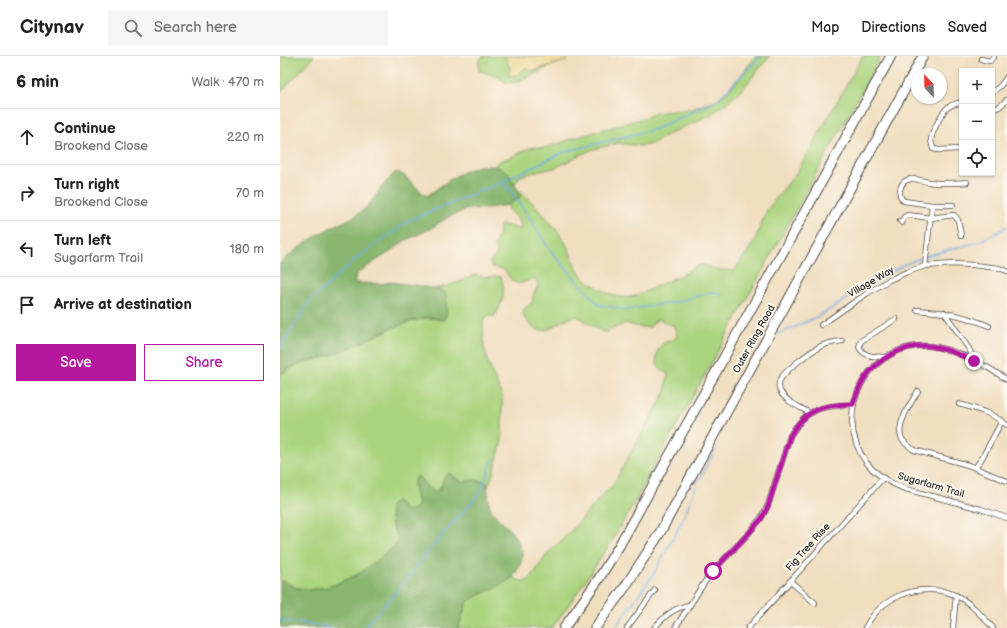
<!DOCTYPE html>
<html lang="en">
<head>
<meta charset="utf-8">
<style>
  :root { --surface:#fff; --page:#f6f6f6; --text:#222; --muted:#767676; --line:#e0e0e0; --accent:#b5179e }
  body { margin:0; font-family:"Balsamiq Sans",sans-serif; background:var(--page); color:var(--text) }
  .controls { position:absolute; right:12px; top:12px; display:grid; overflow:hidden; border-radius:0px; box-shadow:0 1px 3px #0004 }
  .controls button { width:36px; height:36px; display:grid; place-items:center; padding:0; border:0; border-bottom:1px solid var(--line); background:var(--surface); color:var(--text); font:20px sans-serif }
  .compass { position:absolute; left:631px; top:12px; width:36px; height:36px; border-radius:50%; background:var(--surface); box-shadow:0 1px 3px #0004; rotate:338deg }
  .stop { position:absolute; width:12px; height:12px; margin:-9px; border:3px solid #b5179e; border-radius:50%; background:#fff }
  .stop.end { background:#b5179e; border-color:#fff; box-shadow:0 1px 4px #0008 }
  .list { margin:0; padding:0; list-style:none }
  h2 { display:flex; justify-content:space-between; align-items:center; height:52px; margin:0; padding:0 16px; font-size:17px }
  h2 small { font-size:13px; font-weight:400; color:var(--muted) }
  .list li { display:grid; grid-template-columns:26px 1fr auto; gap:12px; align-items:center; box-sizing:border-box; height:56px; padding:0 16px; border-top:1px solid var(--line) }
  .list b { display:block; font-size:15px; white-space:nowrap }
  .list p { margin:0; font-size:13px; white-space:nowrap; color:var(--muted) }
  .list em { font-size:13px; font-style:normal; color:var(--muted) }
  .actions { display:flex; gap:8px; padding:12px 16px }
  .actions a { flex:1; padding:9px 0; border:1px solid var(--accent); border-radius:0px; text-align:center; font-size:14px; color:var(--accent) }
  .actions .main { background:var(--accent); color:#fff }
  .icon { flex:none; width:22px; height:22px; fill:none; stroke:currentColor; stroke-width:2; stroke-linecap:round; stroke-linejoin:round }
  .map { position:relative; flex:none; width:727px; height:572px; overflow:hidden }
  header { display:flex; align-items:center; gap:24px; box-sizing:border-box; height:56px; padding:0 20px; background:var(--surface); border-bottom:1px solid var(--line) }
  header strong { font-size:19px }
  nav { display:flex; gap:22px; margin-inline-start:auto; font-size:14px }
  .search { width:280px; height:36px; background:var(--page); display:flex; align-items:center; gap:10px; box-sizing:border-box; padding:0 14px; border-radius:0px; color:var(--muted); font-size:15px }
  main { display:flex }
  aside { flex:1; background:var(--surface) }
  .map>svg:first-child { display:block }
  .green { fill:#abd47f; stroke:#6b8055 }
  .forest { fill:#88b66e; stroke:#5a704c }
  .sand { fill:#eeda9e; stroke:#8c8264 }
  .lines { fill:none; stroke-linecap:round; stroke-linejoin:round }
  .stream { stroke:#75ace4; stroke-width:1.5 }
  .minor-casing { stroke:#494641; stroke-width:6 }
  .motorway-casing { stroke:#494641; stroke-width:11 }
  .minor { stroke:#fff; stroke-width:4.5 }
  .motorway { stroke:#fff; stroke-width:9 }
  .route { stroke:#b5179e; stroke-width:5 }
  .labels { text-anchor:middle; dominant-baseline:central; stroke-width:4; stroke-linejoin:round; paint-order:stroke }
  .street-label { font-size:10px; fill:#2b2b2b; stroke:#fbf7ec }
</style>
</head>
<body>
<header>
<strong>Citynav</strong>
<div class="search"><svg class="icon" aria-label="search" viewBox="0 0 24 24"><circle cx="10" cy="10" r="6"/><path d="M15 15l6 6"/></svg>Search here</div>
<nav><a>Map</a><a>Directions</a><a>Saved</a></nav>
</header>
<main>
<aside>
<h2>6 min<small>Walk · 470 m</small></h2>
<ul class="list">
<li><svg class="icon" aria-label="ahead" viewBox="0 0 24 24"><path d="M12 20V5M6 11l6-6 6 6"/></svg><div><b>Continue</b><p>Brookend Close</p></div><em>220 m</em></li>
<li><svg class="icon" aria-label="right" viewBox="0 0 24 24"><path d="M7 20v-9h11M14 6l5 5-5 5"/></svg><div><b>Turn right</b><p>Brookend Close</p></div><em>70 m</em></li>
<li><svg class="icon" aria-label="left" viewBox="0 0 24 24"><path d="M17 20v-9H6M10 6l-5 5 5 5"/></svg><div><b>Turn left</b><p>Sugarfarm Trail</p></div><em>180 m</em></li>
<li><svg class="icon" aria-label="arrive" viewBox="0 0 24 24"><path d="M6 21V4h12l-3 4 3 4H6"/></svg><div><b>Arrive at destination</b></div></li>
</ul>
<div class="actions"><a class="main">Save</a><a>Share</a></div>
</aside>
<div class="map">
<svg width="727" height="572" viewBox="0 0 727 572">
  <rect width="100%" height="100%" fill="#fbf7ec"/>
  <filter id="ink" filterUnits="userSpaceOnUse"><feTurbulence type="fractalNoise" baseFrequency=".025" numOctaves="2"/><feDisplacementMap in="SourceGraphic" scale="8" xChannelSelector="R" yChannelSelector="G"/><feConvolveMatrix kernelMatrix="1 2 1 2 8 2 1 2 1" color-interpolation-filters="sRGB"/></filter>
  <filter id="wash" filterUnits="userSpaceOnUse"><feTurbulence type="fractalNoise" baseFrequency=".012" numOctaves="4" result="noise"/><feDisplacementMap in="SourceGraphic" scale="16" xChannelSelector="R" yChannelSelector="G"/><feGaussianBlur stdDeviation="0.9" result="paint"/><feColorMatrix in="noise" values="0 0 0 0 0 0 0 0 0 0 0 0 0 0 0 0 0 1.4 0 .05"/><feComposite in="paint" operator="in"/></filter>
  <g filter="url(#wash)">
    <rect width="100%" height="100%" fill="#f0debf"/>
    <g class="green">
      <path d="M0 0H34L0 37Z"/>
      <path d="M203 0H225L230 13 228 18 237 19 245 12H247L250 15 275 8 241 24 230 27 225 26 215 19 199 15V5Z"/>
      <path d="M476 0H490L458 38 430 59 382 81 377 85 367 89 360 90 338 87 314 93 297 100 287 106 274 112 250 117 239 121 234 129C228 117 227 114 214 110L216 108 220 105 231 101 249 92 256 91 263 92 272 90 291 83 363 62 376 57 412 53 441 42 452 31Z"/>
      <path d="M583 0H601L348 458C325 497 299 535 272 572H178L187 547 191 543 233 521C238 525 245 527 250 523L268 497 291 475 328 433 330 434 386 335C384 327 388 326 388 318 385 316 380 314 378 310 374 304 378 290 384 287 388 285 393 285 396 281 398 277 395 273 393 269L385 267 380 263 376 264 370 271H359L345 267 325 277 314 271 301 262 295 260 282 265 271 272 265 274H258L251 270 244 261 243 255 245 252 252 247 254 237 258 230 257 224 254 222C237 230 234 230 224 213L212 211 210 207C213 198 220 202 214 190 218 184 218 176 221 169 228 168 233 173 240 173L241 172 240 165 229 153 228 149 240 141V135C246 139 248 143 253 147 266 161 278 174 287 190 292 200 295 212 302 220 308 227 325 236 333 239 352 246 363 236 379 229 387 225 396 222 404 218 409 215 415 210 420 209 427 208 432 212 438 214 443 215 448 213 453 216L474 186 487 154 517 116Z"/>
      <path d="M196 219C200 219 203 221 207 221 212 221 215 219 221 221 226 239 223 243 215 260H209L205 261 203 267 204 292 207 298 205 300H206C210 315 219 328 222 343V385L213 417 208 431 206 426 194 424 182 426 170 417 165 420 160 433 154 436 149 433 139 421 133 429C137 441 144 455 125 455L117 445 113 447 110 451 112 469 118 482 117 488 103 500 77 519 49 531 29 534 17 532 0 524V319C15 306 36 305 54 298 85 287 112 268 145 262 150 261 157 263 163 264L160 234 156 232 168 230Z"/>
    </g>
    <g class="forest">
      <path d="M199 110C209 110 222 109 229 118 230 121 232 124 233 127 237 133 240 133 240 141L228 149 208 152 188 153 168 161 150 173 124 185 113 194 80 215 75 221V225L77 227 102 228 110 226 140 230 160 234 164 236 166 240 167 246 166 261 163 264C157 263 150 261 145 262 112 268 85 287 54 298 36 305 15 306 0 319V207C15 194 31 183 48 173 60 167 73 163 83 154 94 145 100 131 111 121 111 120 115 117 115 117 123 113 139 137 147 140L169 124 183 116Z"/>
      <path d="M168 417 182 426 194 424 206 426C210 435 206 443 211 453 216 463 227 469 233 478 242 490 246 501 237 514 236 517 234 520 232 522 222 530 203 537 191 543L187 547 178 572H5L0 570V524L17 532 29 534 49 531 77 519 103 500 117 488 118 482 112 469 110 451 113 447 117 445 125 455C147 455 133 439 134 428 134 424 134 424 136 421L137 420 139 421 149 433 154 436 160 433 165 420Z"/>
    </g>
    <path class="sand" d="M225 0H289L287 2V5L250 15 247 12H245L237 19 229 20 228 18 230 13Z"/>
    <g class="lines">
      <g class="stream">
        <path d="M223 127 239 146 270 194 290 217 319 249 346 254 396 246 433 236 442 239"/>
        <path d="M499 278 539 260 623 209 646 200 698 186 722 174 727 170"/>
        <path d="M0 293 29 246 77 202 130 164 217 128 284 96 375 73 436 45 481 0"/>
        <path d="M0 563 3 565 23 567 55 572"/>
        <path d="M84 572 124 527 145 499 200 437 213 403"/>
        <path d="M335 572 373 519 389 490 403 463 417 428 436 392"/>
      </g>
    </g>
  </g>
  <g filter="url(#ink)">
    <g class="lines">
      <defs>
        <g id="minor">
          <path d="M701 3 710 5 714 0"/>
          <path d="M712 37 721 29 727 21"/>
          <path d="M712 54 719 51 727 44"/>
          <path d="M680 93 659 94 653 93C653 90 651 87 651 84 652 76 661 58 667 52 671 49 677 47 682 47"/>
          <path d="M673 149H652L624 145C620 142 619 139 620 134 621 130 622 126 627 124 634 121 641 125 649 126 654 127 659 127 664 127 672 127 679 127 687 126"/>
          <path d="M620 165 622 167 624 161 628 159 651 162 674 159 678 164 681 180"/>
          <path d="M645 210 652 149"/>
          <path d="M637 254C665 256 683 259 709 270"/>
          <path d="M664 256 689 293 695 305"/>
          <path d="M541 269 586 238 609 224 627 216 645 210 674 208 693 209 719 212 727 215"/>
          <path d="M606 301C595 300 585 302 579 291L581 285 616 263"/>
          <path d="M727 324C708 310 673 292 649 290 589 286 550 356 586 406 595 418 608 426 622 432L701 453 727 462"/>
          <path d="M638 335C631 347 615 369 622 383 625 388 630 391 634 394L688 409 727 425"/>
          <path d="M679 348C697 353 712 357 727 369"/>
          <path d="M530 357C520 351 506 346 500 335 499 332 498 330 499 326 503 315 530 296 541 290 548 287 555 286 562 285"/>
          <path d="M695 412 702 402 722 365"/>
          <path d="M510 525 535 547"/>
          <path d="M347 572 375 534"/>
          <path d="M374 572C386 559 393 552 410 549"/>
          <path d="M395 572 424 527 433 515 469 477 481 462 488 449 510 380C526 352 543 349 573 349"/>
          <path d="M468 572 603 422"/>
          <path d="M585 572C598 547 622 533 650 534 659 534 669 536 677 540 691 547 702 560 713 572"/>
          <path d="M673 572 676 539"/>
        </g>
        <g id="motorway">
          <path d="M284 572 318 524 339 490 510 183 611 0"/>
          <path d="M315 572 345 531 378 480 643 0"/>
        </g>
      </defs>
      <use href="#minor" class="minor-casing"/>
      <use href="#motorway" class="motorway-casing"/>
      <use href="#minor" class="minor"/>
      <use href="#motorway" class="motorway"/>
    </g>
  </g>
  <g class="lines" filter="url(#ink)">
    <path class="route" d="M433 515 469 477 482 462 488 450 510 380C526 352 543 349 573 348 576 340 579 331 584 323 598 302 624 288 650 290 666 292 680 299 694 305"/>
  </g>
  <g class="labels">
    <g class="street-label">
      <text transform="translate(591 226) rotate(-30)">Village Way</text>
      <text transform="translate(474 283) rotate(-61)">Outer Ring Road</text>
      <text transform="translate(651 429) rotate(16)">Sugarfarm Trail</text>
      <text transform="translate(528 491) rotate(-48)">Fig Tree Rise</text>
    </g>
  </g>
</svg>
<div class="controls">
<button>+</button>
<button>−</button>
<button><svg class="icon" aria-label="locate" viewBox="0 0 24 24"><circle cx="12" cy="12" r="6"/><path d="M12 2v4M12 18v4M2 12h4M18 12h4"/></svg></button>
</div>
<svg class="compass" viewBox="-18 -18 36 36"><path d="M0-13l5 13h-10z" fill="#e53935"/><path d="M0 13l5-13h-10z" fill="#767676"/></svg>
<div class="stop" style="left:433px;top:515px"></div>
<div class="stop end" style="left:694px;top:305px"></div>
</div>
</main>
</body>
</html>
